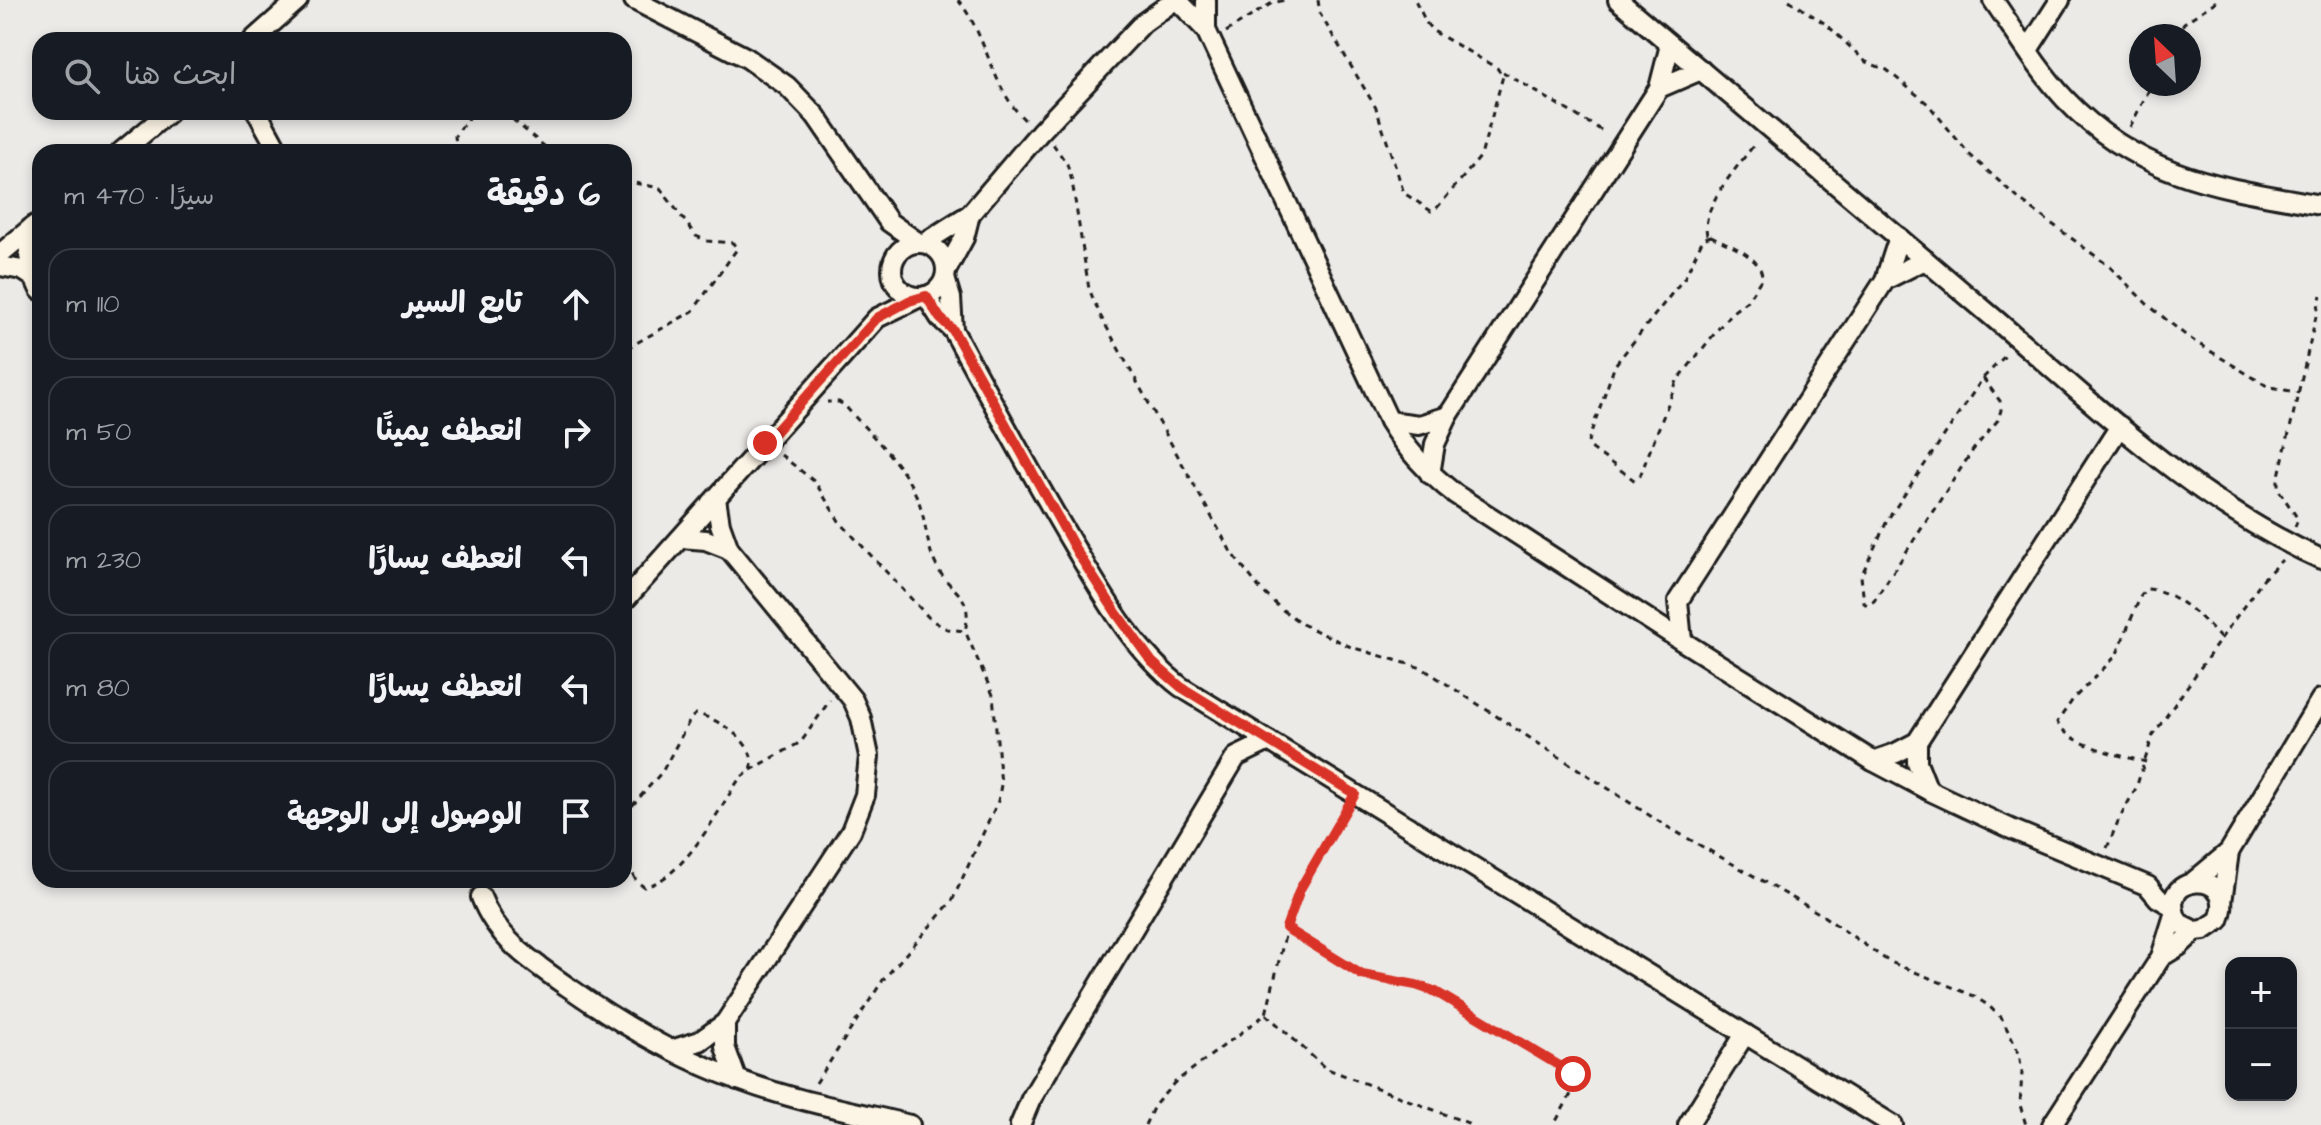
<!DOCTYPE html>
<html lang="ar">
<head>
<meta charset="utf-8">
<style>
  :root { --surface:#171b24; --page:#242831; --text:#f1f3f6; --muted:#9ea1a6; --line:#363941 }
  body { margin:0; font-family:"Architects Daughter","Playpen Sans Arabic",sans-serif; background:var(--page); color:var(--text); direction:rtl }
  .controls { position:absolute; right:24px; bottom:24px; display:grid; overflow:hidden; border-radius:16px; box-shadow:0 4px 12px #0003 }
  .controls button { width:72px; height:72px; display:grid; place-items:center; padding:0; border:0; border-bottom:2px solid var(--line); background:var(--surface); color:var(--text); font:40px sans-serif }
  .compass { position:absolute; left:2129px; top:24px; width:72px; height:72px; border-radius:50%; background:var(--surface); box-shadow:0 4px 12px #0003; rotate:335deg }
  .stop { position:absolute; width:24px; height:24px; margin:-18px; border:6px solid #d93025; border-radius:50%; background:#fff }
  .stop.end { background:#d93025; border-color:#fff; box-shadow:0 2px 8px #0008 }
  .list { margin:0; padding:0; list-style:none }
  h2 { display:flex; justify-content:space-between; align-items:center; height:104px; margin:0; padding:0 32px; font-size:34px }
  h2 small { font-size:26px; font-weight:400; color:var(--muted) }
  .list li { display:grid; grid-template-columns:52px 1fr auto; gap:24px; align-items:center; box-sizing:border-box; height:112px; margin:0 16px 16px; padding:0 16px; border:2px solid var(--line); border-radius:24px }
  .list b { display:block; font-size:30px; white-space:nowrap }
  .list em { font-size:26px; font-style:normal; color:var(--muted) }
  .icon { flex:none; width:44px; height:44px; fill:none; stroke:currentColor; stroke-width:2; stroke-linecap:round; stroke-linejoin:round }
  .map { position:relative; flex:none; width:2321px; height:1125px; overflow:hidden; direction:ltr }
  .search { position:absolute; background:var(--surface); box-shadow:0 4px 12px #0003; left:32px; top:32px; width:600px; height:88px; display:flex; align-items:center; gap:20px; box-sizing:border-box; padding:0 28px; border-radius:24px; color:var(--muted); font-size:30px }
  .panel { position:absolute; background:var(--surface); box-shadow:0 4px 12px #0003; left:32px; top:144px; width:600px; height:744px; border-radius:24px; direction:rtl }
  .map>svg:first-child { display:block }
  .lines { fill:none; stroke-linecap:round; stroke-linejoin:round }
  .street-casing { stroke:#1c1c1c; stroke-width:24 }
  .path { stroke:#1c1c1c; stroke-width:3; stroke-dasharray:6 6; stroke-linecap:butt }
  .street { stroke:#fcf5e5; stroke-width:18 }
  .route { stroke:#d93025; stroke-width:10 }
</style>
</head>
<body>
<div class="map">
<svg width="2321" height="1125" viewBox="0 0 2321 1125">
  <rect width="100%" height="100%" fill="#eceae7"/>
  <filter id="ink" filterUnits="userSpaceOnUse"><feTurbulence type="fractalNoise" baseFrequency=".0125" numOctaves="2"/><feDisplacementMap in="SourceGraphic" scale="16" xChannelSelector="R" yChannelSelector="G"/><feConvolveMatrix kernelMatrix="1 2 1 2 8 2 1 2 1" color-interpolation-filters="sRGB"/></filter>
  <g filter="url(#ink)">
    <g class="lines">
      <defs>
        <g id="street">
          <path d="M634 0 747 58 787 86 816 116 889 222 919 243"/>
          <path d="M1206 0V30"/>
          <path d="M1618 0C1743 107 1870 213 1996 320 2098 407 2197 504 2321 559"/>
          <path d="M1993 0C2016 33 2038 70 2065 99 2140 178 2220 187 2321 205"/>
          <path d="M1182 5 1206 30 1389 421C1407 451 1428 473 1455 494L1682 641 1873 761 1928 790 2011 829 2148 886 2158 898 2172 906"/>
          <path d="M253 40 298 0"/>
          <path d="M2028 50 2060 0"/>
          <path d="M1659 88 1701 70"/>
          <path d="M257 112 279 152"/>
          <path d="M121 152 169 112"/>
          <path d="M31 228C26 251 29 270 40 290"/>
          <path d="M924 243 970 214 1040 132 1143 23 1171 3"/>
          <circle cx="919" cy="270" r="27"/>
          <path d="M0 254 35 225"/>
          <path d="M0 266 22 270 33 277"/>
          <path d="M946 271 964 238 970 214"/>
          <path d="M945 278 951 298 953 330"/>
          <path d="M1885 280 1925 260"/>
          <path d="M926 296 940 318 953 330C993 403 1032 476 1075 548 1104 597 1134 651 1181 687L1893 1125"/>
          <path d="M1389 421 1419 425 1448 416"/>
          <path d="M1430 474 1435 444 1448 416 1659 88 1670 45"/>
          <path d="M681 538 706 540 729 549"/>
          <path d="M624 601 877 318 920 297"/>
          <path d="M1682 641 1678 601 1885 280 1899 237"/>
          <path d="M1917 742V762L1928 790"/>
          <path d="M1873 761 1896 753 1917 742 2120 426"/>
          <path d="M2193 882 2229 852 2321 699"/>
          <path d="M481 897C497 939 532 962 568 987 621 1024 678 1058 739 1080 794 1101 853 1111 910 1125"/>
          <path d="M2222 902 2229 852"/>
          <path d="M2161 957 2179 946 2195 931 2204 930 2219 920C2240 866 2150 873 2179 923L2195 931"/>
          <path d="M725 1023V1047L737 1080"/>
          <path d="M671 1050 700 1041 725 1023 851 831 865 795 869 756 861 718 853 700 729 549 720 524 716 499"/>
          <path d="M1020 1125 1031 1099 1236 757 1269 741"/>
          <path d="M1688 1125 1745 1034"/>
          <path d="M2052 1125 2161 957 2174 915"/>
        </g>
      </defs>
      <use href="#street" class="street-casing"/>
      <g class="path">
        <path d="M958 0C988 36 991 89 1026 121"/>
        <path d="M1318 0 1320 14 1376 108 1404 193 1431 211 1436 209 1481 156 1503 76 1497 68 1433 31 1427 24 1415 0"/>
        <path d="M1789 0 1827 25 1866 62 1887 70 1928 104 1969 154 2021 201 2109 266 2147 304 2189 338 2267 386 2299 393"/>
        <path d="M1226 32 1272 3 1285 0"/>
        <path d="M2176 36 2184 23 2218 0"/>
        <path d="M1503 72 1606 133"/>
        <path d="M504 112 551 152"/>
        <path d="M2130 127 2152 84"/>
        <path d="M1053 144 1067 164 1072 181 1089 289 1101 317 1230 550 1260 589 1280 608 1302 624 1351 647 1422 668 1666 826 1819 913 1888 961 1974 996 1989 1006 2002 1019 2019 1053 2022 1072 2020 1105 2026 1125"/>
        <path d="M457 152 455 136 473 112"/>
        <path d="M624 181 660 188 696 236 707 241 733 243 737 249 693 311 624 350"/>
        <path d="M1707 235C1700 206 1739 166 1756 142"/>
        <path d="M1711 236C1727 244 1763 257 1762 278L1747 301 1730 314 1677 381 1640 476 1634 480 1591 448 1588 441 1615 365 1685 277 1703 239Z"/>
        <path d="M1983 378 2000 401 2001 410 1998 420 1973 450 1874 601 1867 605 1864 603 1861 576 1888 519 1983 378 2008 353"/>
        <path d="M781 455 815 482 839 521 931 620 947 629 965 631C974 593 952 595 937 567 925 545 927 518 916 495 901 462 870 434 846 407L839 402H827"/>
        <path d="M2295 527 2298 519 2278 489V480L2321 295"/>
        <path d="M2146 762C2122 756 2068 745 2057 722L2074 698 2116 656 2141 595 2146 589C2174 589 2204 620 2222 640"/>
        <path d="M751 770 801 742 830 700"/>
        <path d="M624 815 662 772 691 718 696 714C718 718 759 744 751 770L740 778C717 811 685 878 644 887L636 881 624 853"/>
        <path d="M2107 848 2119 819 2136 788 2153 735 2263 579 2282 560"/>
        <path d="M1286 928 1362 975 1416 985 1436 992 1573 1074 1576 1077V1085L1554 1125"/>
        <path d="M1266 1014 1325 1068 1473 1125"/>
        <path d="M816 1083 883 980 952 901 998 801 1001 785 993 695 965 631"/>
        <path d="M1145 1125 1154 1106 1174 1083 1266 1014 1293 903 1346 810"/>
      </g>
      <use href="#street" class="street"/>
    </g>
  </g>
  <g class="lines" filter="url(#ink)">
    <path class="route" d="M765 443 877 318 909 301 926 296 940 318 953 330 1077 552 1117 614 1152 662 1181 687 1355 794 1300 889 1286 928 1362 975 1416 985 1436 992 1573 1074"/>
  </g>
</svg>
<div class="controls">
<button>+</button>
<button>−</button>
</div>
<svg class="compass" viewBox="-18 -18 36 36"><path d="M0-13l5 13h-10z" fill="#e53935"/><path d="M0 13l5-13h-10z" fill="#9ea1a6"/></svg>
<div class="stop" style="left:1573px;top:1074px"></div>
<div class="stop end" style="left:765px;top:443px"></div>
<div class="search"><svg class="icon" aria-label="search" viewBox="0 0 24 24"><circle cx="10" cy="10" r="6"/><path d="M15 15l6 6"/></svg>ابحث هنا</div>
<section class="panel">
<h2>6 دقيقة<small>سيرًا · 470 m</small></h2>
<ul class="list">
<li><svg class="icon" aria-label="ahead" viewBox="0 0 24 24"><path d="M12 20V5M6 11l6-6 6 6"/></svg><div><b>تابع السير</b></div><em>110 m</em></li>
<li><svg class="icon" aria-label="right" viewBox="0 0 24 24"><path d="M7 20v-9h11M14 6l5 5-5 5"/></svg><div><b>انعطف يمينًا</b></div><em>50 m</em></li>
<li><svg class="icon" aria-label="left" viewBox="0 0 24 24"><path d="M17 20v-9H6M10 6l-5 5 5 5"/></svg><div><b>انعطف يسارًا</b></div><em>230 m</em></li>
<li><svg class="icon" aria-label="left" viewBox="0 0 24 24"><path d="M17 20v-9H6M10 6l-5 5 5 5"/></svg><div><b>انعطف يسارًا</b></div><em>80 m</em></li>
<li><svg class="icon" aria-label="arrive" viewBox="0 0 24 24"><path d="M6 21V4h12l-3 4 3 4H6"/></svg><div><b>الوصول إلى الوجهة</b></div></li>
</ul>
</section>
</div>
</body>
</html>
